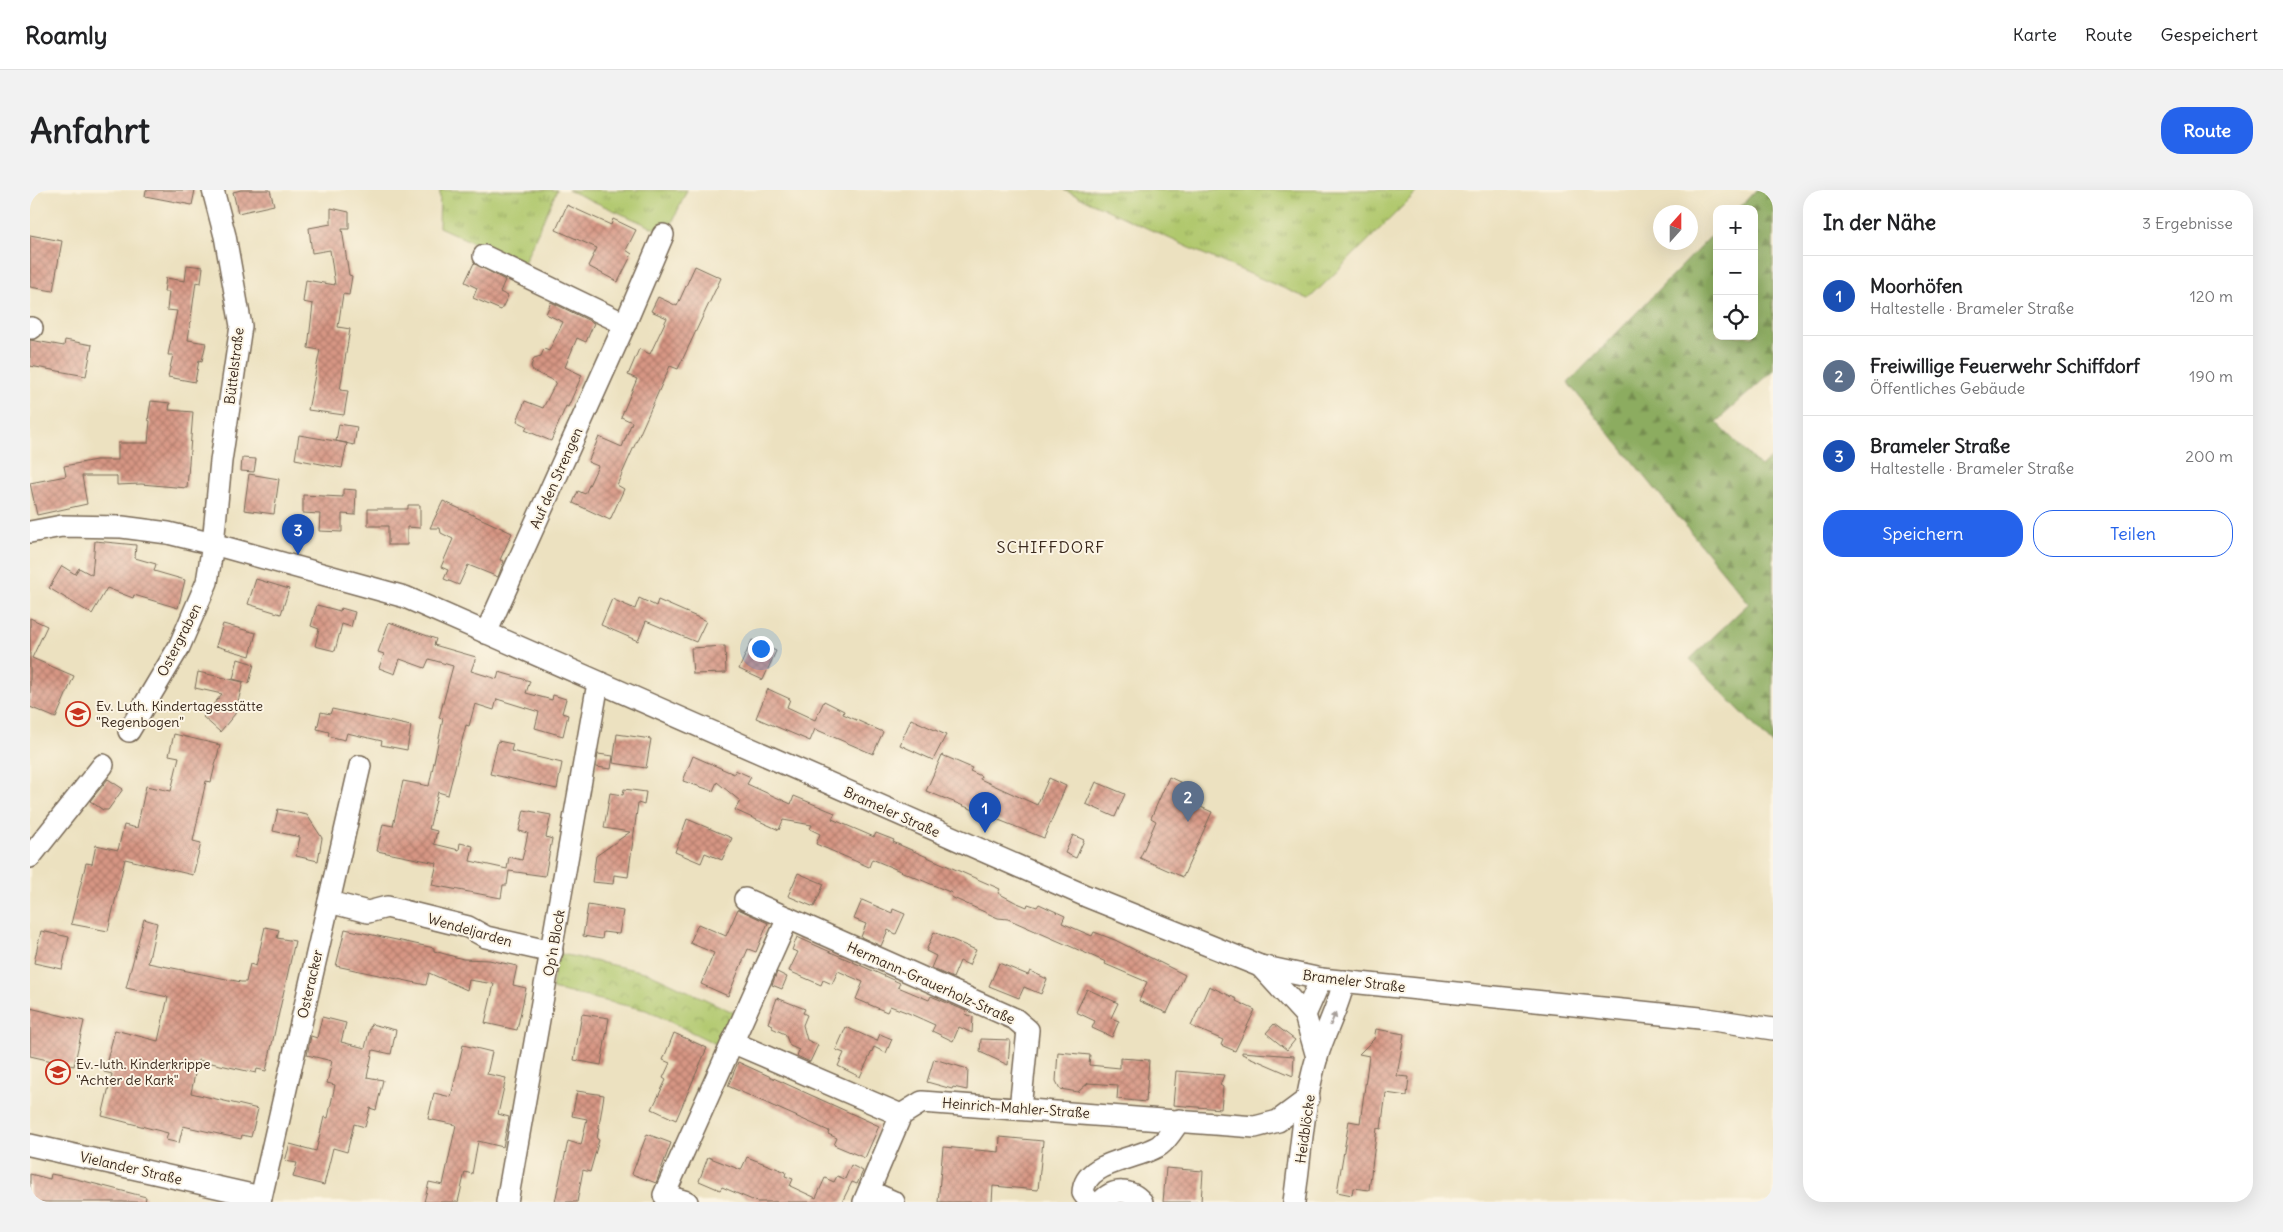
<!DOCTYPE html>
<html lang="de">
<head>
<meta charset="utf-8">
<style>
  :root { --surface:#fff; --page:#f2f2f2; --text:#202124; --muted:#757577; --line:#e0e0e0; --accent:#2563eb }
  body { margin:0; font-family:Delius,sans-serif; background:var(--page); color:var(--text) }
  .controls { position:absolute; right:15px; top:15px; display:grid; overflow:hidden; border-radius:10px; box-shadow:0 5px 20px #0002 }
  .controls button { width:45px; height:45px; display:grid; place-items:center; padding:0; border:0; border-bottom:1px solid var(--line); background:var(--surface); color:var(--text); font:25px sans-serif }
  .compass { position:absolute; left:1623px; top:15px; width:45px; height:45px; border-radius:50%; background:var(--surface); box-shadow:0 5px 20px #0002; rotate:21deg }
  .you { position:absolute; left:730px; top:458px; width:18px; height:18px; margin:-12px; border:4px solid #fff; border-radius:50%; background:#1a73e8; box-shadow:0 0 0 8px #1a73e833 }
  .badge { display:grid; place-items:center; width:32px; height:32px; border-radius:50%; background:var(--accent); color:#fff; font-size:16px; font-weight:700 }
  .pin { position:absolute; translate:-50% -41px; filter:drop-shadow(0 1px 2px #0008) }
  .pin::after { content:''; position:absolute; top:26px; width:18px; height:15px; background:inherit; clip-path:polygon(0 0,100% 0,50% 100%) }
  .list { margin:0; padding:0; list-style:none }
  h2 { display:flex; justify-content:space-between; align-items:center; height:65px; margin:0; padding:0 20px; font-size:21px }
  h2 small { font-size:16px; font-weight:400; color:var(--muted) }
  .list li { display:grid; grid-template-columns:32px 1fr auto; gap:15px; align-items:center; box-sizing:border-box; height:80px; padding:0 20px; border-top:1px solid var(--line) }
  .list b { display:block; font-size:19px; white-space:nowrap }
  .list p { margin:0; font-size:16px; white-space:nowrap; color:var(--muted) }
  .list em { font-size:16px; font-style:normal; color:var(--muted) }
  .actions { display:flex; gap:10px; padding:15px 20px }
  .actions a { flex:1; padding:11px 0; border:1px solid var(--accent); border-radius:20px; text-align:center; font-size:18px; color:var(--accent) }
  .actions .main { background:var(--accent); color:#fff }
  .icon { flex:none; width:28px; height:28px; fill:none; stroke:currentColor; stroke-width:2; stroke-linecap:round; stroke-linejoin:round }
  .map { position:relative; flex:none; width:1743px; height:1012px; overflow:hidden; border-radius:20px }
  header { display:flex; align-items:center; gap:30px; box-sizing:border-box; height:70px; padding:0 25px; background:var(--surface); border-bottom:1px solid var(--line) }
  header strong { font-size:24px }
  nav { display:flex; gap:28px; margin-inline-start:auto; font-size:18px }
  .intro { display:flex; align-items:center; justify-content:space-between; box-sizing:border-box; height:120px; padding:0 30px }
  h1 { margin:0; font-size:35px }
  .button { padding:12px 22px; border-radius:20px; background:var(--accent); color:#fff; font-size:18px; font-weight:700 }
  main { display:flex; gap:30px; padding:0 30px }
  aside { flex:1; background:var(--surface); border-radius:20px; box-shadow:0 5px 20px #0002 }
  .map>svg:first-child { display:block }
  .grass { fill:url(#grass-tufts); stroke:#767946 }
  .forest { fill:url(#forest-firs); stroke:#646b3f }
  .park { fill:url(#park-crowns); stroke:#767946 }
  .building { fill:url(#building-cross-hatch) }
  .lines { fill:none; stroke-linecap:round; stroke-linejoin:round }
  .minor-casing { stroke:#796a57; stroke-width:24 }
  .minor { stroke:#fff; stroke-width:21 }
  .oneway { fill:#a79f9a }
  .labels { text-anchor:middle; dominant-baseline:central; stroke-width:4; stroke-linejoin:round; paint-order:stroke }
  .street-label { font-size:14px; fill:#3b2a1e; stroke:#fcf5e5 }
  .poi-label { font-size:14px; fill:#3b2a1e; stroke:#fcf5e5; text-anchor:start }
  .quarter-label { font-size:16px; letter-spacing:1px; fill:#3b2a1e; stroke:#fcf5e5 }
</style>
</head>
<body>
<header>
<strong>Roamly</strong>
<nav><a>Karte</a><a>Route</a><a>Gespeichert</a></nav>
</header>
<div class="intro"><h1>Anfahrt</h1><a class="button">Route</a></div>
<main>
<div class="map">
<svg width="1743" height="1012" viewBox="0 0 1743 1012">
  <defs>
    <pattern id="grass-tufts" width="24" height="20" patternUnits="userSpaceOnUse" patternTransform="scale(1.25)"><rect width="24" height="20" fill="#b0c86d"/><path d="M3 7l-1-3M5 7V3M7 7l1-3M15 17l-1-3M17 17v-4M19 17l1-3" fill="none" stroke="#90a359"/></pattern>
    <pattern id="forest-firs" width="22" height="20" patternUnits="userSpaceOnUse" patternTransform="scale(1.25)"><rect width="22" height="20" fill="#8cac60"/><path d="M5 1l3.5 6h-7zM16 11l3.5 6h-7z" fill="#748c4f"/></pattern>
    <pattern id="park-crowns" width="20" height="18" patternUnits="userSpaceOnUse" patternTransform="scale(1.25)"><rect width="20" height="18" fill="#b0c86d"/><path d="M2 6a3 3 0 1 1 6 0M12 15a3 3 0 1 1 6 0" fill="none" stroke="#90a359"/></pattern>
    <pattern id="building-cross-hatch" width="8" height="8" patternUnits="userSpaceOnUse" patternTransform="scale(1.25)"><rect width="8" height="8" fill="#d79684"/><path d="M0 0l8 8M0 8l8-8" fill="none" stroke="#b07b6b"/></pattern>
  </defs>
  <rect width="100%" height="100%" fill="#fcf5e5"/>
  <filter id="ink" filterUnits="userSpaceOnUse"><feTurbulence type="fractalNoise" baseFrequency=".02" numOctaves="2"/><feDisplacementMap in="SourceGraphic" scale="10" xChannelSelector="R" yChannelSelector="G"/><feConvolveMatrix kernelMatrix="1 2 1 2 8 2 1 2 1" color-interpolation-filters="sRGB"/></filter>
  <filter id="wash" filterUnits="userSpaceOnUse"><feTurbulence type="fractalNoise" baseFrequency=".0096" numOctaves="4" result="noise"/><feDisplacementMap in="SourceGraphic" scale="20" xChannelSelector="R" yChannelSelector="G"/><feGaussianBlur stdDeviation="1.12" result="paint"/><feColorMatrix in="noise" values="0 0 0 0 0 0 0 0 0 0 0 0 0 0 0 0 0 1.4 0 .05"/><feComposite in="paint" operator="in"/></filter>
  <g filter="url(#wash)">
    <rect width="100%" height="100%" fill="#ece1c0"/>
    <g class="grass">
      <path d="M410 0H527L493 75 409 37Z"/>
      <path d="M538 0H657L637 44Z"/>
      <path d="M1034 0H1389L1279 109 1171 63Z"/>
    </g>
    <path class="forest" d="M1726 0H1743V181L1686 232 1731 277 1743 266V555L1660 469 1719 413 1538 193 1687 40V146H1724V19H1708Z"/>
    <path class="park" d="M527 763 619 783 705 823 690 856 616 820 522 799Z"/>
    <g id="blocks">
      <g class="building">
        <path d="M116 0H165L162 15 115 6Z"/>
        <path d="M211 0H240L244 15 208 23 203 2Z"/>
        <path d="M537 15 581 35 583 29 606 40 596 60 602 64 588 92 558 76 567 58 526 40Z"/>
        <path d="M301 18 319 22V39H312L319 85 322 86 319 105 313 104 308 137 320 139 310 200 318 201 314 225 278 220 290 160 278 158 283 114 273 112 276 90 305 95 300 60 282 63 279 38 301 34Z"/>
        <path d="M0 45 32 51 23 101 0 97Z"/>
        <path d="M444 73 475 90 470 102 478 106 471 120 443 108 447 98 435 92Z"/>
        <path d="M157 75 173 77 171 93 166 92 158 150 176 153 172 171 169 170 165 192 138 187 143 165H138L147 121 137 120 139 102H134L136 88 155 91Z"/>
        <path d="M665 76 691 88 648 179 640 176 587 295 594 299 580 330 543 313 548 301 555 304 568 276 558 272 569 247 592 257 602 232 591 227 607 189 598 185 609 159 620 164 637 128 621 121 628 107 647 116Z"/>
        <path d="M521 112 564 133 556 152 547 148 535 177 552 185 538 217 536 216 521 251 495 240 497 236 487 231 495 211 513 218 526 192 503 181 501 176 504 168 511 166 514 159 519 161 533 132 516 124Z"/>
        <path d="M0 150 34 156 35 150 62 155 56 186 0 176Z"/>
        <path d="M121 211 140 213 139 220 163 222 157 298 111 294 87 295V286H52L57 314 7 325 0 293 36 286 34 276 66 270H88V253H118L120 231 118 230Z"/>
        <path d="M309 234 327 237 324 255 306 251Z"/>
        <path d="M269 245 317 253 312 278 265 269Z"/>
        <path d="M212 268 226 269 224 282 211 281Z"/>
        <path d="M219 284 249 289 244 324 214 320Z"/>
        <path d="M313 299 326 300 325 325 312 324V342L289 341 290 324 273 323V305L313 307Z"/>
        <path d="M413 311 482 343 470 370 474 371 468 387 438 375 429 395 414 389 418 380 411 377 423 349 411 343 410 338H400Z"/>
        <path d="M378 315H390V338L377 337V355H358V336H338V319H378Z"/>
        <path d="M65 351 106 355 105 368 126 374 124 381 155 390 148 418 104 405 103 408 77 398 62 424 19 398 32 376 45 384 49 378 62 385Z"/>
        <path d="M226 389 259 399 251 424 218 414Z"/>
        <path d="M609 408 626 416 628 410 676 431 666 452 616 431 608 451 571 435 582 409 605 419Z"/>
        <path d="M287 415 310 421 311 418 325 422 321 437 312 434 305 461 285 456 289 439 281 436Z"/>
        <path d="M0 428 17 436 2 468 44 486 26 528 0 517Z"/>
        <path d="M359 432 406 449 404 455 446 467 441 481 467 489 469 482 500 491 496 503 522 510 523 505 536 509 532 523 538 525 533 546 505 538 509 522 467 509 464 520 445 514 439 536 436 535 418 605 408 602 399 639 407 641 404 654 429 660 430 653 443 656 440 671 477 679 479 667 492 670 498 643 489 641 494 620 521 625 516 647 522 649 515 686 479 681 477 695H473L471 708 402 695 407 673 347 661 353 634 363 636 373 591 399 596 413 529 409 528 423 476 399 469 395 478 370 469 365 484 349 478 354 464 348 462Z"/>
        <path d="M193 434 226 443 220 466 186 456Z"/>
        <path d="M722 450 746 461 733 490 709 479Z"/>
        <path d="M695 456 696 483 663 484 661 458Z"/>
        <path d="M208 469 224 474 219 493 203 489Z"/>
        <path d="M168 482 213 492 205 524 190 542 173 527 192 504 165 498Z"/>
        <path d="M738 499 760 509 757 517 785 530 794 511 814 521 813 524 853 542 843 564 785 539 780 551 726 528Z"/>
        <path d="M302 519 381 536 377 560 351 555 352 551 317 543 315 550 298 546 299 542 287 539 291 522 300 524Z"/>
        <path d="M881 529 916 545 903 570 870 555Z"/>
        <path d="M144 544 190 555 181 592 176 591 163 651 171 653 163 685 95 669 78 741 41 734 56 673 62 674 66 655 88 660 94 635 107 638 116 596 141 601 149 567 139 565Z"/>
        <path d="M587 544 621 549 616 578 583 573Z"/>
        <path d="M468 551 483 554 481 561 532 573 527 599 460 584Z"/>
        <path d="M568 564 583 566 581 579 566 577Z"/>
        <path d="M912 565 942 578 940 581 951 586 950 589 1007 615 1019 588 1036 596 1014 648 896 601Z"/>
        <path d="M663 566 704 584 705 580 721 587 717 594 761 614 764 606 805 623 802 629 844 647 846 643 864 650 863 652 970 699 968 703 985 712 997 717 998 714 1007 717 1009 714 1035 726 1032 733 1062 746 1064 742 1085 750 1155 785 1137 823 1109 811 1117 792 1075 774 1076 772 978 729 968 728 921 707 922 703 842 669 839 677 786 654 790 644 780 639 782 635 753 630 749 640 705 620 710 611 687 592 683 601 653 591Z"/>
        <path d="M1139 587 1152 593 1146 606 1182 622 1153 687 1110 668 1126 631 1121 628Z"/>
        <path d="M78 589 93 599 78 620H73L60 611Z"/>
        <path d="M1066 592 1095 604 1085 627 1056 614Z"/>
        <path d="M594 599 616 602 614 615 608 613 598 687 584 685 583 694 562 692 566 666 600 642 574 638 580 603 593 605Z"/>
        <path d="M248 619 277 625 292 648 288 671 266 666 270 647 243 641Z"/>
        <path d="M657 629 702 648 692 670 675 663 671 673 645 662Z"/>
        <path d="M1043 645 1054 650 1046 668 1035 663Z"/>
        <path d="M768 683 794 694 784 717 758 706Z"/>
        <path d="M832 710 862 723 863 719 875 724 866 744 858 740 851 756 831 747 836 734 824 729Z"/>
        <path d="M558 715 593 721 589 744 573 742 572 749 553 746Z"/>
        <path d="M708 719 738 733 726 762 718 759 698 806 671 794 684 763 660 753 668 734 696 746Z"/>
        <path d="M114 729 127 733 118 773 211 792H216L220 774 226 776 235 737 249 740 247 748 265 751 236 881 227 879 226 883 168 870 161 903 228 919 221 947 212 945 211 949 153 936 149 953 136 950 138 943 72 926 82 884 74 882 85 840 128 851 138 807 96 798Z"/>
        <path d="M315 739 404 758V761L433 769 459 770 487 776 483 795 496 798 487 840 455 833 464 794 439 790 437 800 399 783 396 795 306 776Z"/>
        <path d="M11 741 39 747 32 779 4 773Z"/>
        <path d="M904 742 946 760 939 775 930 771 923 788 901 778 906 766 896 761Z"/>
        <path d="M767 747 870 793 868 797 899 810 901 806 936 821 935 824 943 827 942 843 929 837 923 851 902 841 905 835 876 822 860 816 857 822 826 809 833 792 808 781 802 794 793 790 791 795 759 781 768 762 762 760Z"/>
        <path d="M969 773 998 785 1000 781 1017 789 1011 804 994 797 989 808 959 796Z"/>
        <path d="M747 782 757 787 752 799 742 795Z"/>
        <path d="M1179 796 1207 809 1206 811 1225 820 1205 861 1191 855 1193 850 1161 836Z"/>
        <path d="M1057 799 1088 813 1081 828 1089 831 1082 847 1062 838 1065 831 1046 822Z"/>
        <path d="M747 808 775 819 773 823 777 825 773 835 777 850 788 855 780 872 767 866 769 860 760 856 755 844 742 838 743 835 738 833Z"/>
        <path d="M0 818 54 831 44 876 0 866Z"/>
        <path d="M552 824 579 828 571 875 544 870Z"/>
        <path d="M292 827 316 833 311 852 335 858 341 834 366 840 361 864 343 860 337 887 353 890 346 920 340 918 335 937 324 934 317 962 303 958 294 995 263 987 267 973 255 971 260 954 286 961 294 927 298 928 305 895 297 893 302 871 277 865 281 846 287 848Z"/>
        <path d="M1244 834 1265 850 1257 860 1236 843Z"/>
        <path d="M816 837 847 851 850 844 862 849 856 863 844 857 830 887 808 876 814 863 806 860Z"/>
        <path d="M1346 839 1374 844 1367 886 1379 887 1377 906 1356 903 1351 939 1347 938 1339 1000 1323 998 1322 1005 1307 1002 1319 931 1330 933 1339 866 1329 864 1344 849Z"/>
        <path d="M644 843 677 858 646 930 622 919 636 890 633 888 640 873 633 870Z"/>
        <path d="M951 849 980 850 978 875 950 862Z"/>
        <path d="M433 855 462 862 457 884 476 888 468 924 479 927 473 957 448 951 442 984 435 982 428 1012H394L399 992 413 995 426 935 398 929 404 903 421 907Z"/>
        <path d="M1028 862 1060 865 1059 875 1090 878V868L1119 870 1116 912 1087 909 1088 895 1058 893 1048 902 1030 899 1026 891Z"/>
        <path d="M1212 862 1264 866 1263 886 1212 864Z"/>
        <path d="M904 869 938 879 937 900 923 897 922 899 897 892Z"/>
        <path d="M708 872 849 936 835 968 804 955 807 948 798 944 799 941 698 896Z"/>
        <path d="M1146 881 1194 885 1190 895 1193 897 1191 919 1143 915Z"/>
        <path d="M547 901 574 905 567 949 569 950 560 982 553 980 547 1012H525L538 951 551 955 557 929 542 926Z"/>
        <path d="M617 944 641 953 626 993 602 984Z"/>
        <path d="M970 947 1013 951 1008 1000 963 996 962 1012H908L913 957 969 962Z"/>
        <path d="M678 967 711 980 717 967 756 982 755 986 763 989 760 996 786 1008 795 988 804 992 807 986 815 989 821 975 833 981 827 994 822 992 812 1012H727L692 997 690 1000 669 991Z"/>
        <path d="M1136 978 1173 981 1171 1012H1133Z"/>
        <path d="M0 984 20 989 21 984 46 989 116 1007 115 1012H0Z"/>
      </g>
    </g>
  </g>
  <g filter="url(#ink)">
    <use href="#blocks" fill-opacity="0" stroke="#796a57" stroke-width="1"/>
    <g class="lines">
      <defs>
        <g id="minor">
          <path d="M454 66 595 134"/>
          <path d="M0 138H2"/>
          <path d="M0 342 32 336 92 337 138 343 183 354 375 407 1056 706 1230 776 1291 789 1670 828 1743 839"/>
          <path d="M456 443 595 134 633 45"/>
          <path d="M99 541 149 457 177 392 183 354 191 271 211 136 195 46 183 0"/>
          <path d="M0 667 73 575"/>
          <path d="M715 709 758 728"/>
          <path d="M299 712 338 722 357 717 438 737 456 747 522 762"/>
          <path d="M1230 776 1275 825 1287 867"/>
          <path d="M1275 825 1291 789"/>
          <path d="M702 852 871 925 892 912 1225 937 1248 931 1279 908"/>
          <path d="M0 955 231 1007"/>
          <path d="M839 1001 864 1012"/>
          <path d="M230 1012 330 576"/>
          <path d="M477 1012 568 493"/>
          <path d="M657 1012 634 1005 758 728 985 829 998 840 990 919"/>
          <path d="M834 1012 871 925"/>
          <path d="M1060 1012 1053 1003C1054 970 1107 971 1130 955 1138 949 1144 938 1150 930"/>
          <path d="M1071 1012C1083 998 1101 999 1112 1012"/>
          <path d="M1264 1012C1271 964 1273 913 1287 867 1295 840 1308 819 1314 791"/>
        </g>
      </defs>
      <use href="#minor" class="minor-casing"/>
      <use href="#minor" class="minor"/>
    </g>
    <defs><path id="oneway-solid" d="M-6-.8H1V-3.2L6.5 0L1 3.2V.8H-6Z" transform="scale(1.25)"/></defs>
    <use class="oneway" href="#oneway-solid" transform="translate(1303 829) rotate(-68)"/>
  </g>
  <defs>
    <symbol id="school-ring" viewBox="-11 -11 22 22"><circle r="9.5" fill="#fcf5e5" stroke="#c8321e" stroke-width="1.5"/><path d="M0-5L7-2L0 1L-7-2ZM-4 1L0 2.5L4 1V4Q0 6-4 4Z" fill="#c8321e"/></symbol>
  </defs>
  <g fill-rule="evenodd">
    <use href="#school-ring" x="34" y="510" width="28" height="28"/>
    <use href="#school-ring" x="14" y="868" width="28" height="28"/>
  </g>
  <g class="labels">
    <g class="street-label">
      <text transform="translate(204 176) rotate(-83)">Büttelstraße</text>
      <text transform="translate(526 288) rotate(-66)">Auf den Strengen</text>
      <text transform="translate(149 450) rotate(-63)">Ostergraben</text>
      <text transform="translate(862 622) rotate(24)">Brameler Straße</text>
      <text transform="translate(440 740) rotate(16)">Wendeljarden</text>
      <text transform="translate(524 753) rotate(-80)">Op'n Block</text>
      <text transform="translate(1324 791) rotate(7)">Brameler Straße</text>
      <text transform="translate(901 793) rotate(24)">Hermann-Grauerholz-Straße</text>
      <text transform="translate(280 794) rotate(-77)">Osteracker</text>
      <text transform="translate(986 918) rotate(4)">Heinrich-Mahler-Straße</text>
      <text transform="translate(1275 939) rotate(-82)">Heidblöcke</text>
      <text transform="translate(101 978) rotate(13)">Vielander Straße</text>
    </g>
    <g class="poi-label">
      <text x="66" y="516">Ev. Luth. Kindertagesstätte<tspan x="66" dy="16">"Regenbogen"</tspan></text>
      <text x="46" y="874">Ev.-luth. Kinderkrippe<tspan x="46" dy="16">"Achter de Kark"</tspan></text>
    </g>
    <g class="quarter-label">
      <text x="1021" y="357">SCHIFFDORF</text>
    </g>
  </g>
</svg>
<div class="controls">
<button>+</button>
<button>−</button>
<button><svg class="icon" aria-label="locate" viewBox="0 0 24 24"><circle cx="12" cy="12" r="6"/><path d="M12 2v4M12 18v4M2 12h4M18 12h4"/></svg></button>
</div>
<svg class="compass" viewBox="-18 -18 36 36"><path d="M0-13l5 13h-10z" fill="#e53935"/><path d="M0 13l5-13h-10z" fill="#757577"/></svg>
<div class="you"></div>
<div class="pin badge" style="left:955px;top:643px;background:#1a4fb4">1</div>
<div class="pin badge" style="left:1158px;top:632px;background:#5c6f8a">2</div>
<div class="pin badge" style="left:268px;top:365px;background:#1a4fb4">3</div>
</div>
<aside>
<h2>In der Nähe<small>3 Ergebnisse</small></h2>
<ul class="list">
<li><span class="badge" style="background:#1a4fb4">1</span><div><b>Moorhöfen</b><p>Haltestelle · Brameler Straße</p></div><em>120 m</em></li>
<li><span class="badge" style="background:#5c6f8a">2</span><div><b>Freiwillige Feuerwehr Schiffdorf</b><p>Öffentliches Gebäude</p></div><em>190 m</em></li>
<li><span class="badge" style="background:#1a4fb4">3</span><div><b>Brameler Straße</b><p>Haltestelle · Brameler Straße</p></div><em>200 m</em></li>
</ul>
<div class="actions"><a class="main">Speichern</a><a>Teilen</a></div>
</aside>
</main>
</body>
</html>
